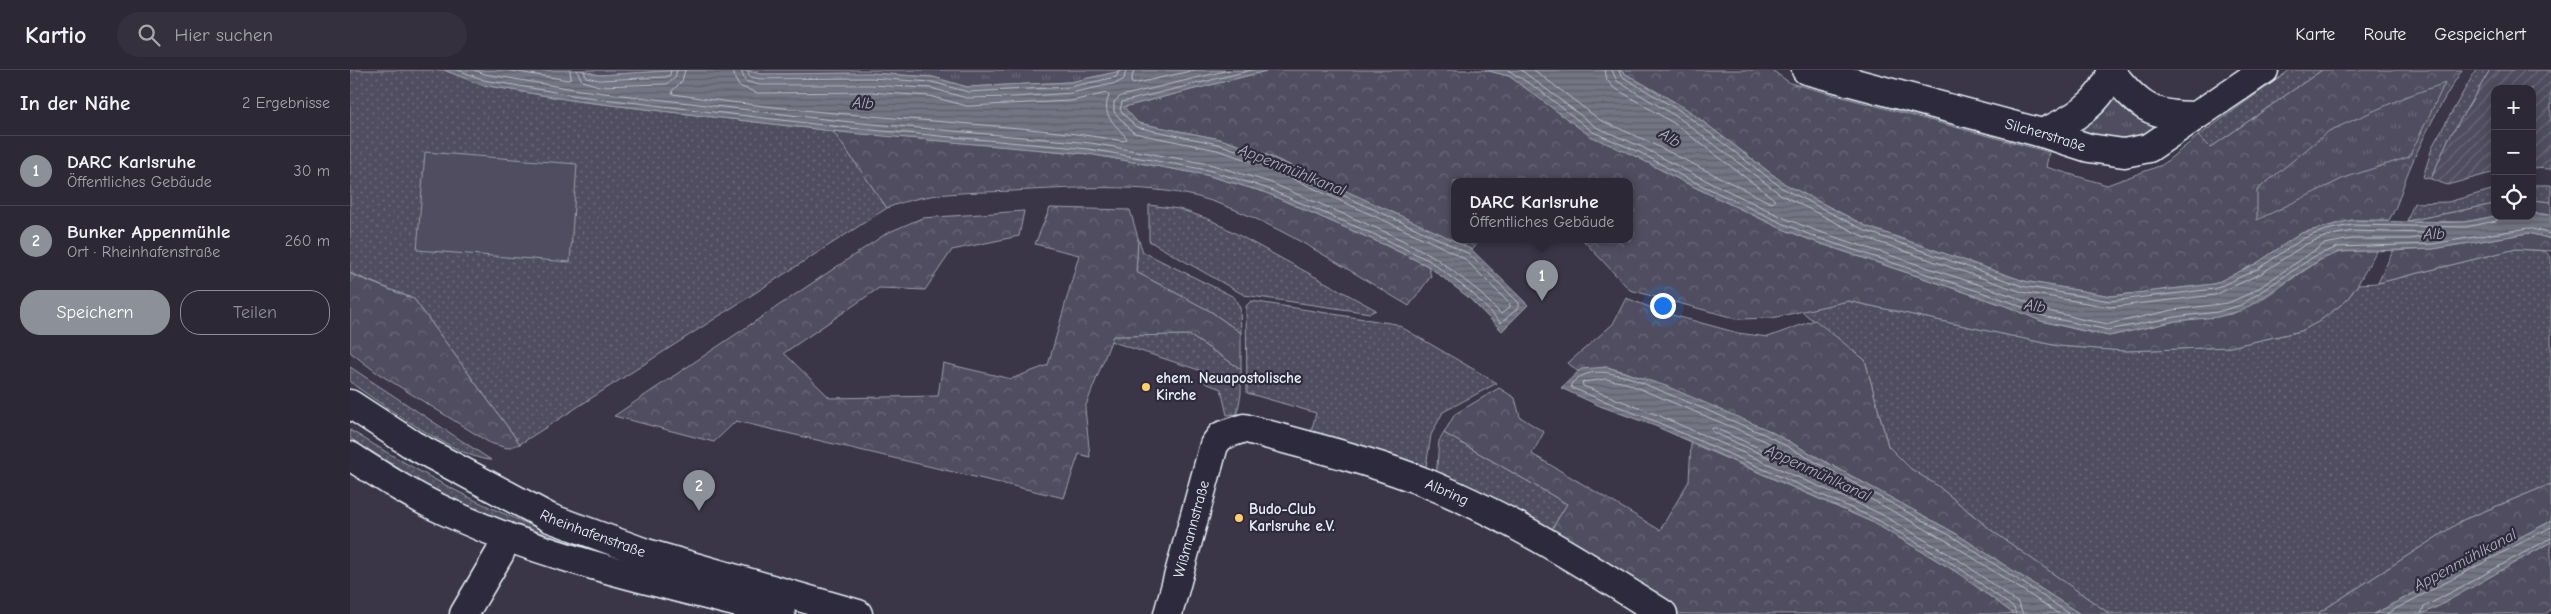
<!DOCTYPE html>
<html lang="de">
<head>
<meta charset="utf-8">
<style>
  :root { --surface:#2c2836; --page:#34303e; --text:#f1f3f6; --muted:#a6a6ad; --line:#484451; --accent:#8c9099 }
  body { margin:0; font-family:"Comic Neue",sans-serif; background:var(--page); color:var(--text) }
  .controls { position:absolute; right:15px; top:15px; display:grid; overflow:hidden; border-radius:10px; box-shadow:0 2px 12px #0003 }
  .controls button { width:45px; height:45px; display:grid; place-items:center; padding:0; border:0; border-bottom:1px solid var(--line); background:var(--surface); color:var(--text); font:25px sans-serif }
  .you { position:absolute; left:1312px; top:235px; width:18px; height:18px; margin:-12px; border:4px solid #fff; border-radius:50%; background:#1a73e8; box-shadow:0 0 0 8px #1a73e833 }
  .badge { display:grid; place-items:center; width:32px; height:32px; border-radius:50%; background:var(--accent); color:#fff; font-size:16px; font-weight:700 }
  .pin { position:absolute; translate:-50% -41px; filter:drop-shadow(0 1px 2px #0008) }
  .pin::after { content:''; position:absolute; top:26px; width:18px; height:15px; background:inherit; clip-path:polygon(0 0,100% 0,50% 100%) }
  .popup { position:absolute; left:1101px; top:108px; width:182px; height:65px; box-sizing:border-box; display:grid; place-content:center; border-radius:10px; background:var(--surface); filter:drop-shadow(0 1px 4px #0005); font-size:16px; white-space:nowrap; color:var(--muted) }
  .popup b { font-size:19px; color:var(--text) }
  .popup::after { content:''; position:absolute; left:50%; top:100%; margin-left:-10px; border:10px solid transparent; border-top-color:var(--surface) }
  .list { margin:0; padding:0; list-style:none }
  h2 { display:flex; justify-content:space-between; align-items:center; height:65px; margin:0; padding:0 20px; font-size:21px }
  h2 small { font-size:16px; font-weight:400; color:var(--muted) }
  .list li { display:grid; grid-template-columns:32px 1fr auto; gap:15px; align-items:center; box-sizing:border-box; height:70px; padding:0 20px; border-top:1px solid var(--line) }
  .list b { display:block; font-size:19px; white-space:nowrap }
  .list p { margin:0; font-size:16px; white-space:nowrap; color:var(--muted) }
  .list em { font-size:16px; font-style:normal; color:var(--muted) }
  .actions { display:flex; gap:10px; padding:15px 20px }
  .actions a { flex:1; padding:11px 0; border:1px solid var(--accent); border-radius:20px; text-align:center; font-size:18px; color:var(--accent) }
  .actions .main { background:var(--accent); color:#fff }
  .icon { flex:none; width:28px; height:28px; fill:none; stroke:currentColor; stroke-width:2; stroke-linecap:round; stroke-linejoin:round }
  .map { position:relative; flex:none; width:2201px; height:544px; overflow:hidden }
  header { display:flex; align-items:center; gap:30px; box-sizing:border-box; height:70px; padding:0 25px; background:var(--surface); border-bottom:1px solid var(--line) }
  header strong { font-size:24px }
  nav { display:flex; gap:28px; margin-inline-start:auto; font-size:18px }
  .search { width:350px; height:45px; background:var(--page); display:flex; align-items:center; gap:12px; box-sizing:border-box; padding:0 18px; border-radius:28px; color:var(--muted); font-size:19px }
  main { display:flex }
  aside { flex:1; background:var(--surface) }
  .map>svg:first-child { display:block }
  .grass { fill:url(#grass-dots); stroke:#9ca0ac }
  .forest { fill:url(#forest-crowns); stroke:#9ca0ac }
  .park { fill:url(#park-tufts); stroke:#9ca0ac }
  .garden { fill:url(#garden-furrows); stroke:#9ca0ac }
  .pitch { fill:#504e5f; stroke:#9ca0ac }
  .water { fill:url(#water-rules); stroke:#a2a6b1 }
  .lines { fill:none; stroke-linecap:round; stroke-linejoin:round }
  .shore { stroke:#b9bfc9; stroke-width:1 }
  .street-casing { stroke:#e8f1f8; stroke-width:31 }
  .secondary-casing { stroke:#e8f1f8; stroke-width:31 }
  .street { stroke:#2f2a3d; stroke-width:28 }
  .secondary { stroke:#2f2a3d; stroke-width:28 }
  .poi-dot { fill:#ffd166; stroke:#2f2a3d; stroke-width:2 }
  .labels { text-anchor:middle; dominant-baseline:central; stroke-width:4.5; stroke-linejoin:round; paint-order:stroke }
  .street-label { font-size:15px; fill:#e8f1f8; stroke:#2f2a3d }
  .poi-label { font-size:15px; font-weight:bold; fill:#e8f1f8; stroke:#2f2a3d; text-anchor:start }
  .water-label { font-size:16px; font-style:italic; fill:#aeb2bd; stroke:#2f2a3d }
</style>
</head>
<body>
<header>
<strong>Kartio</strong>
<div class="search"><svg class="icon" aria-label="search" viewBox="0 0 24 24"><circle cx="10" cy="10" r="6"/><path d="M15 15l6 6"/></svg>Hier suchen</div>
<nav><a>Karte</a><a>Route</a><a>Gespeichert</a></nav>
</header>
<main>
<aside>
<h2>In der Nähe<small>2 Ergebnisse</small></h2>
<ul class="list">
<li><span class="badge">1</span><div><b>DARC Karlsruhe</b><p>Öffentliches Gebäude</p></div><em>30 m</em></li>
<li><span class="badge">2</span><div><b>Bunker Appenmühle</b><p>Ort · Rheinhafenstraße</p></div><em>260 m</em></li>
</ul>
<div class="actions"><a class="main">Speichern</a><a>Teilen</a></div>
</aside>
<div class="map">
<svg width="2201" height="544" viewBox="0 0 2201 544">
  <defs>
    <pattern id="grass-dots" width="8" height="8" patternUnits="userSpaceOnUse" patternTransform="scale(1.25)"><rect width="8" height="8" fill="#504e5f"/><path d="M2 2h.1M6 6h.1" fill="none" stroke="#696877" stroke-width="1.8" stroke-linecap="round"/></pattern>
    <pattern id="forest-crowns" width="20" height="18" patternUnits="userSpaceOnUse" patternTransform="scale(1.25)"><rect width="20" height="18" fill="#504e5f"/><path d="M2 6a3 3 0 1 1 6 0M12 15a3 3 0 1 1 6 0" fill="none" stroke="#696877"/></pattern>
    <pattern id="park-tufts" width="24" height="20" patternUnits="userSpaceOnUse" patternTransform="scale(1.25)"><rect width="24" height="20" fill="#504e5f"/><path d="M3 7l-1-3M5 7V3M7 7l1-3M15 17l-1-3M17 17v-4M19 17l1-3" fill="none" stroke="#696877"/></pattern>
    <pattern id="garden-furrows" width="10" height="10" patternUnits="userSpaceOnUse" patternTransform="scale(1.25)"><rect width="10" height="10" fill="#504e5f"/><path d="M-1 1l2-2M0 10L10 0M9 11l2-2" fill="none" stroke="#696877"/></pattern>
    <pattern id="water-rules" width="6" height="5" patternUnits="userSpaceOnUse" patternTransform="scale(1.25)"><rect width="6" height="5" fill="#737482"/><path d="M0 2.5h6" fill="none" stroke="#5f6069"/></pattern>
  </defs>
  <rect width="100%" height="100%" fill="#3a3648"/>
  <filter id="ink" filterUnits="userSpaceOnUse"><feTurbulence type="fractalNoise" baseFrequency=".02" numOctaves="2"/><feDisplacementMap in="SourceGraphic" scale="10" xChannelSelector="R" yChannelSelector="G"/><feConvolveMatrix kernelMatrix="1 2 1 2 8 2 1 2 1" color-interpolation-filters="sRGB"/></filter>
  <g filter="url(#ink)">
    <g class="grass">
      <path d="M0 0H94L132 15 227 31 483 61 537 138 170 374 64 229 0 203Z"/>
      <path d="M1940 0H1972L1860 78 1848 66Z"/>
      <path d="M2126 0H2140L2098 70 2081 109 2073 107 2083 75Z"/>
      <path d="M2182 115H2201V132L2182 130Z"/>
      <path d="M2145 119V134L2057 151 2064 133 2098 132Z"/>
      <path d="M799 135 829 139 861 150 1026 240 1020 243 894 225 799 171Z"/>
      <path d="M788 168 793 182 884 227 890 238 891 263 860 241 786 202Z"/>
      <path d="M2166 179 2195 181 2201 188V414L2113 450 1967 544H1760L1641 460 1588 416 1561 399 1538 376 1515 290 1451 241 1498 231 1708 276 1775 281 1880 277 1951 261 1968 252 1996 231 2008 214 2028 213Z"/>
      <path d="M901 231 1046 254 1147 313 1093 342 1081 365 1075 403 960 366 966 343 897 323 896 236Z"/>
      <path d="M839 265 891 299V324L887 344 877 345 871 319 855 313 858 303 760 271 763 266Z"/>
      <path d="M0 297 141 390C111 390 26 331 0 312Z"/>
      <path d="M0 360C55 394 111 426 171 451 273 492 382 515 488 544H458C318 506 174 472 47 399 31 390 16 378 0 368Z"/>
      <path d="M1094 363 1217 434 1200 462 1086 408 1089 371Z"/>
    </g>
    <g class="forest">
      <path d="M920 0H1135L1159 6 1287 87 1334 112 1430 158 1463 171 1656 236 1691 251 1733 261 1759 266 1826 251 1882 244 1909 231 1978 185 2003 180H2027L2008 214 1996 231 1968 252 1951 261 1880 277 1775 281 1708 276 1498 231 1422 248 1388 249 1280 220 1233 170H1280V112H1104V170H1132L1122 180 915 84 870 69 788 53 773 37Z"/>
      <path d="M1269 0H1422L1440 13 1699 82 1696 97 1757 115 1812 95 1848 66 1860 78 1972 0H2112C2091 32 2074 65 2059 100 2052 117 2049 134 2039 150H2002L1952 163 1907 193 1864 214 1761 226 1674 211 1518 157 1435 114 1335 38Z"/>
      <path d="M483 61 739 84 856 105 914 122 1035 175 1078 196 1081 206 1059 236C996 199 918 146 848 127 795 113 718 118 663 121 619 123 578 121 537 138Z"/>
      <path d="M2182 130 2201 132V145L2182 143Z"/>
      <path d="M2145 134V146L2115 152 2057 151Z"/>
      <path d="M700 138 780 140 788 168 786 202 860 241 891 263V299L839 265 763 266 735 338 740 387 729 384 714 428 386 351 364 372 264 346 537 163 572 148 674 141 669 166 602 180 575 220 529 218 434 283 480 328 588 326 593 293 661 309 698 295 729 185 685 174Z"/>
      <path d="M2179 163 2201 169V181L2166 179 2028 213 2043 181 2083 179Z"/>
      <path d="M0 204 64 229 170 374 157 378 140 373 26 302 0 282Z"/>
      <path d="M1276 228 1315 243 1388 263 1418 267 1465 250 1515 290 1538 376 1561 399 1588 416 1641 460 1760 544H1730L1605 463 1418 360 1279 303 1257 297 1227 301 1218 293 1263 254Z"/>
      <path d="M1149 318 1165 328 1170 347 1194 362 1182 384 1310 460 1339 411 1341 373 1524 453 1605 501 1664 544H1330L1200 462 1217 434 1094 363 1105 344Z"/>
      <path d="M2201 414V451L2024 544H1967L2113 450Z"/>
      <path d="M2201 472V540L2195 544H2072Z"/>
    </g>
    <g class="park">
      <path d="M229 0H337L249 5Z"/>
      <path d="M392 0H776L720 12 617 17 583 7 520 3 411 4Z"/>
      <path d="M2095 13 2059 87 1994 108 1907 150V120L1979 61 2055 27Z"/>
      <path d="M1766 20 1809 61 1766 75 1726 68Z"/>
    </g>
    <path class="garden" d="M2140 0H2201V99L2182 98V19H2145V102L2097 115 2081 109 2098 70Z"/>
    <path class="pitch" d="M75 82 227 94 220 192 67 180Z"/>
    <g class="water">
      <path d="M94 0H229L249 5 337 0H392L411 4 520 3 583 7 617 17 720 12 776 0H920L774 37 788 53 870 69 915 84 1093 165 1122 180 1178 235 1152 261 1118 227 1078 196 1035 175 914 122 856 105 739 84 499 63 227 31 132 15Z"/>
      <path d="M1135 0H1269L1335 38 1435 114 1518 157 1674 211 1761 226 1864 214 1907 193 1951 163 2002 150 2081 153 2115 152 2145 146H2182V143L2201 145V169L2179 163 2083 179 1989 182 1968 191 1893 240 1868 247 1826 251 1759 266 1691 251 1656 236 1463 171 1430 158 1334 112 1287 87 1240 66 1159 6Z"/>
      <path d="M1257 297 1316 316 1418 360 1605 463 1730 544H1664L1605 501 1524 453 1305 356 1250 336 1211 318 1231 299Z"/>
      <path d="M2201 451V472L2089 536 2072 544H2024Z"/>
    </g>
    <g class="lines">
      <g class="shore">
        <path d="M108 0 134 10 228 26 499 58 739 79 858 100 916 118 1037 170 1080 191 1122 223 1151 253 1169 237V233L1119 184 1091 170 913 89 868 74 786 57 770 40 772 32 902 0"/>
        <path d="M124 0 135 4 229 20 500 52 741 73 859 94 919 112 1040 164 1083 186 1126 219 1151 244 1160 237V234L1115 189 1088 175 910 94 867 80 784 63 764 42V32L771 26 879 0"/>
        <path d="M155 0 218 10 221 8 220 0"/>
        <path d="M227 0 232 11 249 16 317 14 325 8 327 0"/>
        <path d="M234 0 236 7 249 10 316 7 320 5 321 0"/>
        <path d="M335 0 332 11 322 21 323 24C401 36 480 43 558 49 630 55 703 59 774 71L777 69C767 54 750 47 759 26L757 23 721 31 617 36 579 26 520 22 407 23 389 16 385 9 383 0"/>
        <path d="M391 0 395 11 409 15H520L581 18 616 28 666 27 721 23 767 13 774 9 776 0"/>
        <path d="M397 0 400 7 410 9 520 8 582 12 618 22 720 17 766 7 770 0"/>
        <path d="M784 0 781 12 783 14 845 0"/>
        <path d="M1158 0 1188 19 1243 62 1289 82 1336 108 1432 153 1465 167 1658 231 1693 246 1758 260 1825 247 1867 242 1891 235 1965 186 1988 177 2082 174 2179 158 2201 164"/>
        <path d="M1171 0 1246 57 1292 77 1339 102 1434 148 1467 161 1660 225 1695 240 1735 250 1759 254 1823 240 1878 233 1903 222 1974 174 2002 169H2060L2076 166 2074 163 2003 161 1977 166 1956 174 1912 203 1865 225 1760 237 1672 222 1514 167 1430 124 1329 48 1267 11 1262 0"/>
        <path d="M1184 0 1250 50 1295 70 1421 133 1424 132V129L1325 54 1263 17 1257 10 1255 0"/>
        <path d="M1269 0 1271 6 1332 42 1432 118 1516 161 1672 216 1760 231 1865 219 1909 198 1954 168 1976 160 2002 155 2115 157 2146 151 2150 146"/>
        <path d="M1365 358 1424 385 1425 388 1422 389 1363 362 1362 359Z"/>
        <path d="M1666 544 1664 538 1608 497 1526 449 1307 352 1222 318 1221 314C1237 297 1257 302 1278 307L1416 365 1603 467 1720 544"/>
        <path d="M1673 544 1668 533 1612 492 1529 443 1310 346 1233 316 1232 312 1256 309 1276 313 1413 370 1599 472 1709 544"/>
        <path d="M2036 544 2201 457"/>
        <path d="M2071 544 2074 537 2201 468"/>
      </g>
      <defs>
        <g id="street">
          <path id="s1" d="M1456 0 1692 63 1739 78 1774 83 1799 78 1914 0"/>
          <path d="M1761 2C1789 36 1800 46 1845 46"/>
          <path d="M1692 63C1722 50 1752 33 1762 0"/>
          <path d="M114 544 150 483 155 466"/>
          <path id="s2" d="M818 544 864 375 871 366 894 358C954 375 1021 390 1079 414 1162 448 1237 496 1313 544"/>
        </g>
        <g id="secondary">
          <path id="s3" d="M0 334 63 375 200 448 296 483 508 544"/>
          <path d="M0 386C30 405 62 426 95 441 200 491 319 514 431 544"/>
        </g>
      </defs>
      <use href="#street" class="street-casing"/>
      <use href="#secondary" class="secondary-casing"/>
      <use href="#street" class="street"/>
      <use href="#secondary" class="secondary"/>
    </g>
  </g>
  <g class="poi-dot">
    <circle cx="796" cy="317" r="5"/>
    <circle cx="889" cy="448" r="5"/>
  </g>
  <g class="labels">
    <g class="street-label">
      <text stroke="none"><textPath href="#s1" startOffset="248">Silcherstraße</textPath></text>
      <text stroke="none"><textPath href="#s2" startOffset="424">Albring</textPath></text>
      <text stroke="none"><textPath href="#s2" startOffset="88">Wißmannstraße</textPath></text>
      <text stroke="none"><textPath href="#s3" startOffset="276">Rheinhafenstraße</textPath></text>
    </g>
    <g class="poi-label">
      <text x="806" y="308">ehem. Neuapostolische<tspan x="806" dy="17">Kirche</tspan></text>
      <text x="899" y="439">Budo-Club<tspan x="899" dy="17">Karlsruhe e.V.</tspan></text>
    </g>
    <g class="water-label">
      <text transform="translate(513 33) rotate(4)">Alb</text>
      <text transform="translate(1320 68) rotate(33)">Alb</text>
      <text transform="translate(942 100) rotate(22)">Appenmühlkanal</text>
      <text transform="translate(2084 164) rotate(-1)">Alb</text>
      <text transform="translate(1685 236) rotate(9)">Alb</text>
      <text transform="translate(1468 403) rotate(25)">Appenmühlkanal</text>
      <text transform="translate(2115 490) rotate(-28)">Appenmühlkanal</text>
    </g>
  </g>
</svg>
<div class="controls">
<button>+</button>
<button>−</button>
<button><svg class="icon" aria-label="locate" viewBox="0 0 24 24"><circle cx="12" cy="12" r="6"/><path d="M12 2v4M12 18v4M2 12h4M18 12h4"/></svg></button>
</div>
<div class="you"></div>
<div class="pin badge" style="left:1192px;top:231px">1</div>
<div class="popup"><b>DARC Karlsruhe</b>Öffentliches Gebäude</div>
<div class="pin badge" style="left:349px;top:441px">2</div>
</div>
</main>
</body>
</html>
